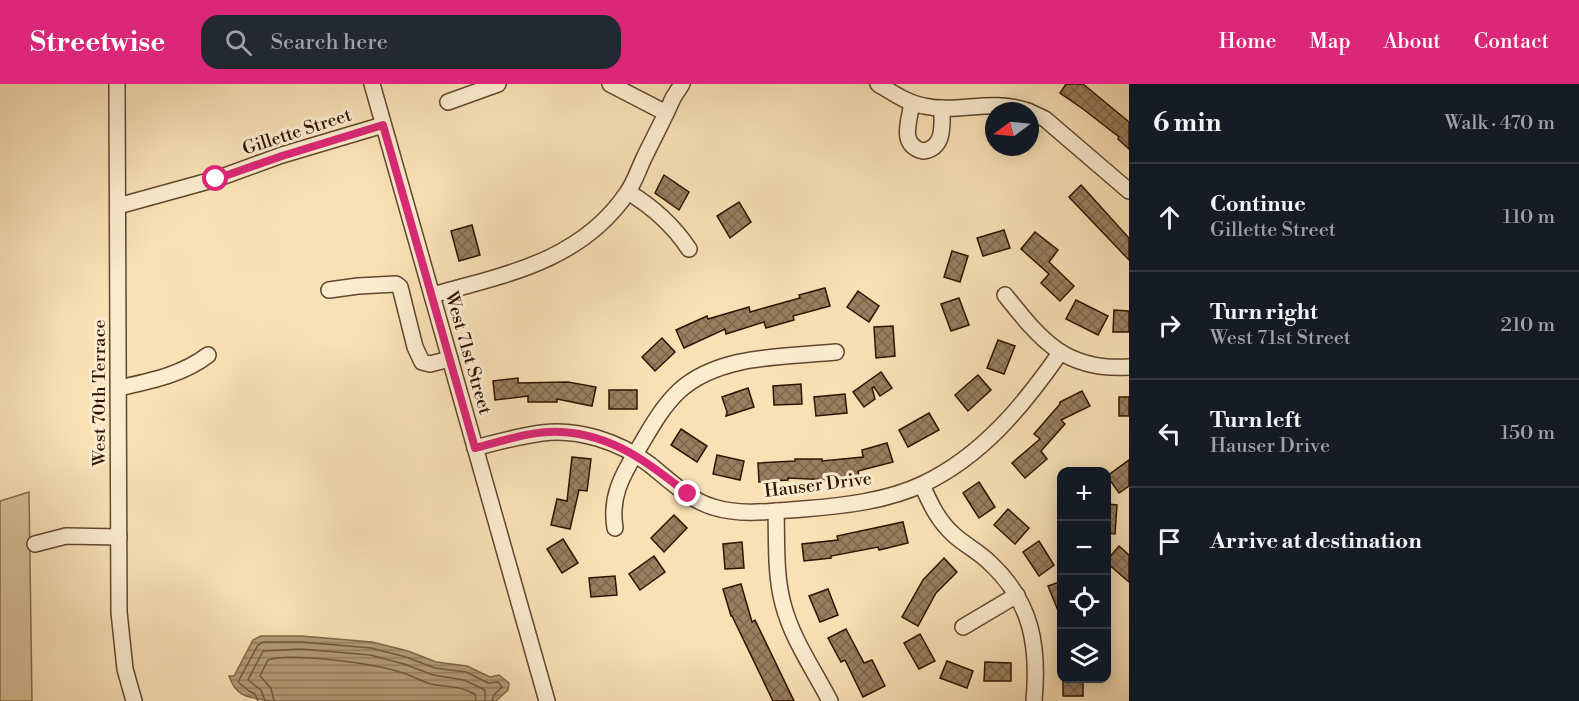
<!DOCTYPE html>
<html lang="en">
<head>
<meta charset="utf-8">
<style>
  :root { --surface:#171b24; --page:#242831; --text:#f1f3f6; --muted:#9ea1a6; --line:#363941; --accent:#db2777 }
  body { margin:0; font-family:"Libre Bodoni",serif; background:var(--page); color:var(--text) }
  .controls { position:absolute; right:18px; bottom:18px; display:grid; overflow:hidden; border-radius:12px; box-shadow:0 3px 15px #0003 }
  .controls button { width:54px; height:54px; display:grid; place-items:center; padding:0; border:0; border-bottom:2px solid var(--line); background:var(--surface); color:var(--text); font:30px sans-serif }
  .compass { position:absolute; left:985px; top:18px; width:54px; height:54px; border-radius:50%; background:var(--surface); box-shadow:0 3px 15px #0003; rotate:254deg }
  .stop { position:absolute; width:18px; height:18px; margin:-14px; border:4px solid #db2777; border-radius:50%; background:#fff }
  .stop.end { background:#db2777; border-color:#fff; box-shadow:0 2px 6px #0008 }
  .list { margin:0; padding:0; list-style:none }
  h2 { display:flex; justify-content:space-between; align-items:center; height:78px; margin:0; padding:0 24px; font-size:26px }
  h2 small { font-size:20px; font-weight:400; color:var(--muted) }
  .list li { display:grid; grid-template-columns:39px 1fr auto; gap:18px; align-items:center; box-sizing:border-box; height:108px; padding:0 24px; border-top:2px solid var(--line) }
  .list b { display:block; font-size:22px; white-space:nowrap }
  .list p { margin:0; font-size:20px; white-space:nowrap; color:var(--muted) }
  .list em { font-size:20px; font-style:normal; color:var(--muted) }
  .icon { flex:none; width:33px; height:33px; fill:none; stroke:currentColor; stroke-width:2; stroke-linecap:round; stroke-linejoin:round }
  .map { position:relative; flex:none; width:1129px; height:617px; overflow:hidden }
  header { display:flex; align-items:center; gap:36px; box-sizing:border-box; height:84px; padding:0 30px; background:var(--accent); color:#fff }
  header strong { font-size:28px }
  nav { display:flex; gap:33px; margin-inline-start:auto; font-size:21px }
  .search { width:420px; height:54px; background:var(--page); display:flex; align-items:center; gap:15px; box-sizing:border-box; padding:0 21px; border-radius:18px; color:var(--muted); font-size:22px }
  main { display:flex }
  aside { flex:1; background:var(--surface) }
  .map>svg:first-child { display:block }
  .green { fill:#d7be97; stroke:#84684c; stroke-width:1.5 }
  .water { fill:url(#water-rules); stroke:#806548; stroke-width:1.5 }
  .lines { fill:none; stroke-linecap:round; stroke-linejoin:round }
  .shore { stroke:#72573c; stroke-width:1.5 }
  .building { fill:url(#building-cross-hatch); stroke:#301300; stroke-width:1.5 }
  .minor-casing { stroke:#62462e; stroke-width:18 }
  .minor { stroke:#fbecd0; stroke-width:15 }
  .route { stroke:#db2777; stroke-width:8 }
  .labels { text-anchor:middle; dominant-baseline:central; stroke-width:6; stroke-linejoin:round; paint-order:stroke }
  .street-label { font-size:18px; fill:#301300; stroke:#fbecd0 }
</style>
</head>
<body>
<header>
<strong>Streetwise</strong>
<div class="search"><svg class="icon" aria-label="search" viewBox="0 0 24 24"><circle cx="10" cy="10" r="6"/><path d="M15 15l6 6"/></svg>Search here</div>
<nav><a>Home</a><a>Map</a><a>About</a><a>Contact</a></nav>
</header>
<main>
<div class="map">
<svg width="1129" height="617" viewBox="0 0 1129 617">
  <defs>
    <pattern id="water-rules" width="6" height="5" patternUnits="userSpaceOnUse" patternTransform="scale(1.5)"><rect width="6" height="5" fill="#b59b78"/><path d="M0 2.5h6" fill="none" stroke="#947d60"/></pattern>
    <pattern id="building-cross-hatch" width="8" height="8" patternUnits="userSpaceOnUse" patternTransform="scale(1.5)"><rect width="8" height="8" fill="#997e5f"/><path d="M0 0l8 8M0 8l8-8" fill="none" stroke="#7d664c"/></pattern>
  </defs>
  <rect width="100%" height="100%" fill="#f9e1b6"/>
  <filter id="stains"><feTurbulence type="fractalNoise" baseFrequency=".00333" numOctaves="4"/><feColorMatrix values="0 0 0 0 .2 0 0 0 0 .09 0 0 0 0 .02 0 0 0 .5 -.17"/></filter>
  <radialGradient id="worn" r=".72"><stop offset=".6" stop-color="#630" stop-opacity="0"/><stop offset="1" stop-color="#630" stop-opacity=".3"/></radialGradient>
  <path class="green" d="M29 408 32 617H0V417Z"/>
  <path class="water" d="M261 552H301L372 558 408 567 436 578 467 582 490 593 499 591 509 599 508 606 496 617H271C250 613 237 615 229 592H234L253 556Z"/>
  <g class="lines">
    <g class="shore">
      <path d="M258 617 255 610 249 607 238 598 258 561 263 558H301L371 564 406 573 435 584 466 588 488 599 498 598 502 603 494 611 492 617"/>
      <path d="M265 617 261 606 248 596 263 567 301 565 370 571 404 580 433 591 464 596 485 606V617"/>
      <path d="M274 617 271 604 260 592 268 576C292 568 375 580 400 588 411 591 420 597 431 600 446 603 461 602 475 610L476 617"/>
    </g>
  </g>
  <g class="building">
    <path d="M1066 0H1083L1129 38V65L1118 55 1119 53 1083 25 1060 9Z"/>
    <path d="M664 91 689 108 679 126 655 109Z"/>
    <path d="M1081 101 1129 154V176L1069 113Z"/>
    <path d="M739 118 751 138 730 154 717 132Z"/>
    <path d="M472 141 480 171 459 177 451 147Z"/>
    <path d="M1004 146 1010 164 983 172 977 154Z"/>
    <path d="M1035 148 1058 166 1049 178 1074 202 1060 217 1041 199 1049 190 1021 165Z"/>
    <path d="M952 167 968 172 960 198 944 193Z"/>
    <path d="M825 204 830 222 793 232 794 236 766 244 764 238 726 250 725 245 684 264 676 246 707 232 708 235 749 223 750 228 800 214 799 211Z"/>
    <path d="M858 207 879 222 869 238 847 223Z"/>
    <path d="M959 214 969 241 951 247 941 220Z"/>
    <path d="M1076 216 1108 232 1098 251 1066 235Z"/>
    <path d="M1114 226 1129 227V248H1113Z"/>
    <path d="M893 242 895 272 876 274 874 243Z"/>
    <path d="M662 254 675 268 655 287 642 273Z"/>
    <path d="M998 256 1015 262 1004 290 987 284Z"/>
    <path d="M881 288 892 304 880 312 874 303 872 304 875 315 864 323 853 308Z"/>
    <path d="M978 291 991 306 968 327 955 311Z"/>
    <path d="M518 294V299L568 298 596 303 592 322 557 315V318H528V312L495 316 493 297Z"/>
    <path d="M801 300 802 320 774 321 773 302Z"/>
    <path d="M748 304 754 323 726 332 727 328 722 313Z"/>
    <rect x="609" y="306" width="28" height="19"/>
    <path d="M1082 307 1090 322 1061 336 1065 340 1041 367 1047 375 1025 394 1012 379 1040 355 1034 350 1060 320V318Z"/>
    <path d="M845 310 847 329 816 332 814 313Z"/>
    <rect x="1119" y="313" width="10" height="19"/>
    <path d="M929 329 939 346 908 363 899 346Z"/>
    <path d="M681 345 707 362 697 378 671 361Z"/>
    <path d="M887 359 893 378 858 387 859 392 831 396 788 394V396L759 398 758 379 795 377V375H822V377L863 373 862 366Z"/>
    <path d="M717 371 744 377 740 396 713 390Z"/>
    <path d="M572 373 591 375 587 407 579 406 570 445 551 441 557 415 567 417Z"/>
    <path d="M1129 376V402L1119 409 1107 392Z"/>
    <path d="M979 398 995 423 979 434 963 409Z"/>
    <path d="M1107 420 1117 421 1115 450 1107 449Z"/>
    <path d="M1008 425 1029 444 1015 460 994 441Z"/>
    <path d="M674 431 687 444 664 468 651 454Z"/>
    <path d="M903 438 908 459 879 466 878 463 831 472V474L804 477 802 460 838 456 837 452Z"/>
    <path d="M563 455 578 479 562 489 547 465Z"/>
    <path d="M1039 457 1054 481 1039 492 1023 468Z"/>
    <path d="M742 458 744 484 725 485 723 460Z"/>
    <path d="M1119 462 1129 471V498L1107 479V476Z"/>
    <path d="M654 472 665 488 640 506 629 490Z"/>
    <path d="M944 474 957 488 936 509 918 542 902 533 923 496Z"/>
    <path d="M615 492 617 511 591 513 589 494Z"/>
    <path d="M1062 497V534H1061L1048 502Z"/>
    <path d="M741 500 752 538 755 536 794 617H773L732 532H731L723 505Z"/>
    <path d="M828 505 838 531 820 538 809 512Z"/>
    <path d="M846 545 864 579 872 576 885 602 863 613 845 576 841 578 828 554Z"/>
    <path d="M920 550 935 577 919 585 904 559Z"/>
    <path d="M947 577 973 587 967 604 940 594Z"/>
    <path d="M985 578 1011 579V597H984Z"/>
    <rect x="1063" y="594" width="20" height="18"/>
  </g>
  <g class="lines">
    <defs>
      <g id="minor">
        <path d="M117 0 119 528 125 585 134 617"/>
        <path d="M372 0 547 617"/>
        <path d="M610 0 666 29"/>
        <path d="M878 0C893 9 907 19 924 22 960 30 989 14 1028 27"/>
        <path d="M448 18 498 0"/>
        <path d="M912 19C909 38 899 61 923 67 945 64 942 41 942 24"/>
        <path d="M1030 28 1045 35 1129 107"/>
        <path d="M628 108C653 123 673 141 689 165"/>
        <path d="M118 122 216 95 282 71 383 41"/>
        <path d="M329 206 358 202 396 200 400 203 415 263 422 278 430 280 450 275"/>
        <path d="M432 211C505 191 581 177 627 109 634 99 638 87 643 76 653 55 664 35 673 14L682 0"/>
        <path d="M1005 211C1041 256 1065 287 1129 283"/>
        <path d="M119 304C150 297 182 291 208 271"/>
        <path d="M475 364C497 358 520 352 542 349 578 344 620 358 649 380 668 395 689 416 713 423 741 432 774 427 803 425 843 422 887 417 923 400 982 372 1023 322 1060 269"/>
        <path d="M922 401C930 419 938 437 954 451 965 461 979 468 990 479 1032 518 1039 562 1034 617"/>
        <path d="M776 427C777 458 775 490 783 520 792 555 814 586 830 617"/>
        <path d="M615 444C610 414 621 393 637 367 649 347 661 324 679 307 719 270 786 273 836 268"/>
        <path d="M35 460 66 452 119 453"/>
        <path d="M963 543 1017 511"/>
      </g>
    </defs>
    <use href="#minor" class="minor-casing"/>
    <use href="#minor" class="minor"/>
  </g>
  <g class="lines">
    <path class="route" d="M216 95 282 72 383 41 475 364C503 357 533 346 562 348 613 351 649 379 688 410"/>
  </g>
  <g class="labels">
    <g class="street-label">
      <text transform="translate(297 48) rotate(-18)">Gillette Street</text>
      <text transform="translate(468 269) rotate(74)">West 71st Street</text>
      <text transform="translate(99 309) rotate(-90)">West 70th Terrace</text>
      <text transform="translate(818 401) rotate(-7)">Hauser Drive</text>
    </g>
  </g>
  <rect width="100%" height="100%" filter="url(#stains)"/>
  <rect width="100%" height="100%" fill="url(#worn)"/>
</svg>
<div class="controls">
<button>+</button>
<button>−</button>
<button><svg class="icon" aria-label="locate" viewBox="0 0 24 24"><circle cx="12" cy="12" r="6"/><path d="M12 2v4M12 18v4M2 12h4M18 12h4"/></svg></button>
<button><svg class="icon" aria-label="layers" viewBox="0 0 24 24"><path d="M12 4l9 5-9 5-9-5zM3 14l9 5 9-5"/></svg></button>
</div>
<svg class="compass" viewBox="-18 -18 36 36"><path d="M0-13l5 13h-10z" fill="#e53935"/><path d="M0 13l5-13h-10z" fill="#9ea1a6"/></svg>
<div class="stop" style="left:216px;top:95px"></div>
<div class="stop end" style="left:688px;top:410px"></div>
</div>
<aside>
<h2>6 min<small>Walk · 470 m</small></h2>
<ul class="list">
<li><svg class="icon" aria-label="ahead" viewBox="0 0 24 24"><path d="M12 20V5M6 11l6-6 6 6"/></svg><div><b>Continue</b><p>Gillette Street</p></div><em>110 m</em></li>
<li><svg class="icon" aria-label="right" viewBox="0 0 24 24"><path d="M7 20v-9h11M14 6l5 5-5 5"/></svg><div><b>Turn right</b><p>West 71st Street</p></div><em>210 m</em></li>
<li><svg class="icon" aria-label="left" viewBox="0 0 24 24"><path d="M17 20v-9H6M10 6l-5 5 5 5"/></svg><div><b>Turn left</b><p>Hauser Drive</p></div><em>150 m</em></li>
<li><svg class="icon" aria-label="arrive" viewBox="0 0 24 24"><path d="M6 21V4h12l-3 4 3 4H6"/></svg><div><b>Arrive at destination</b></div></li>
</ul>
</aside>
</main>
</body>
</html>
